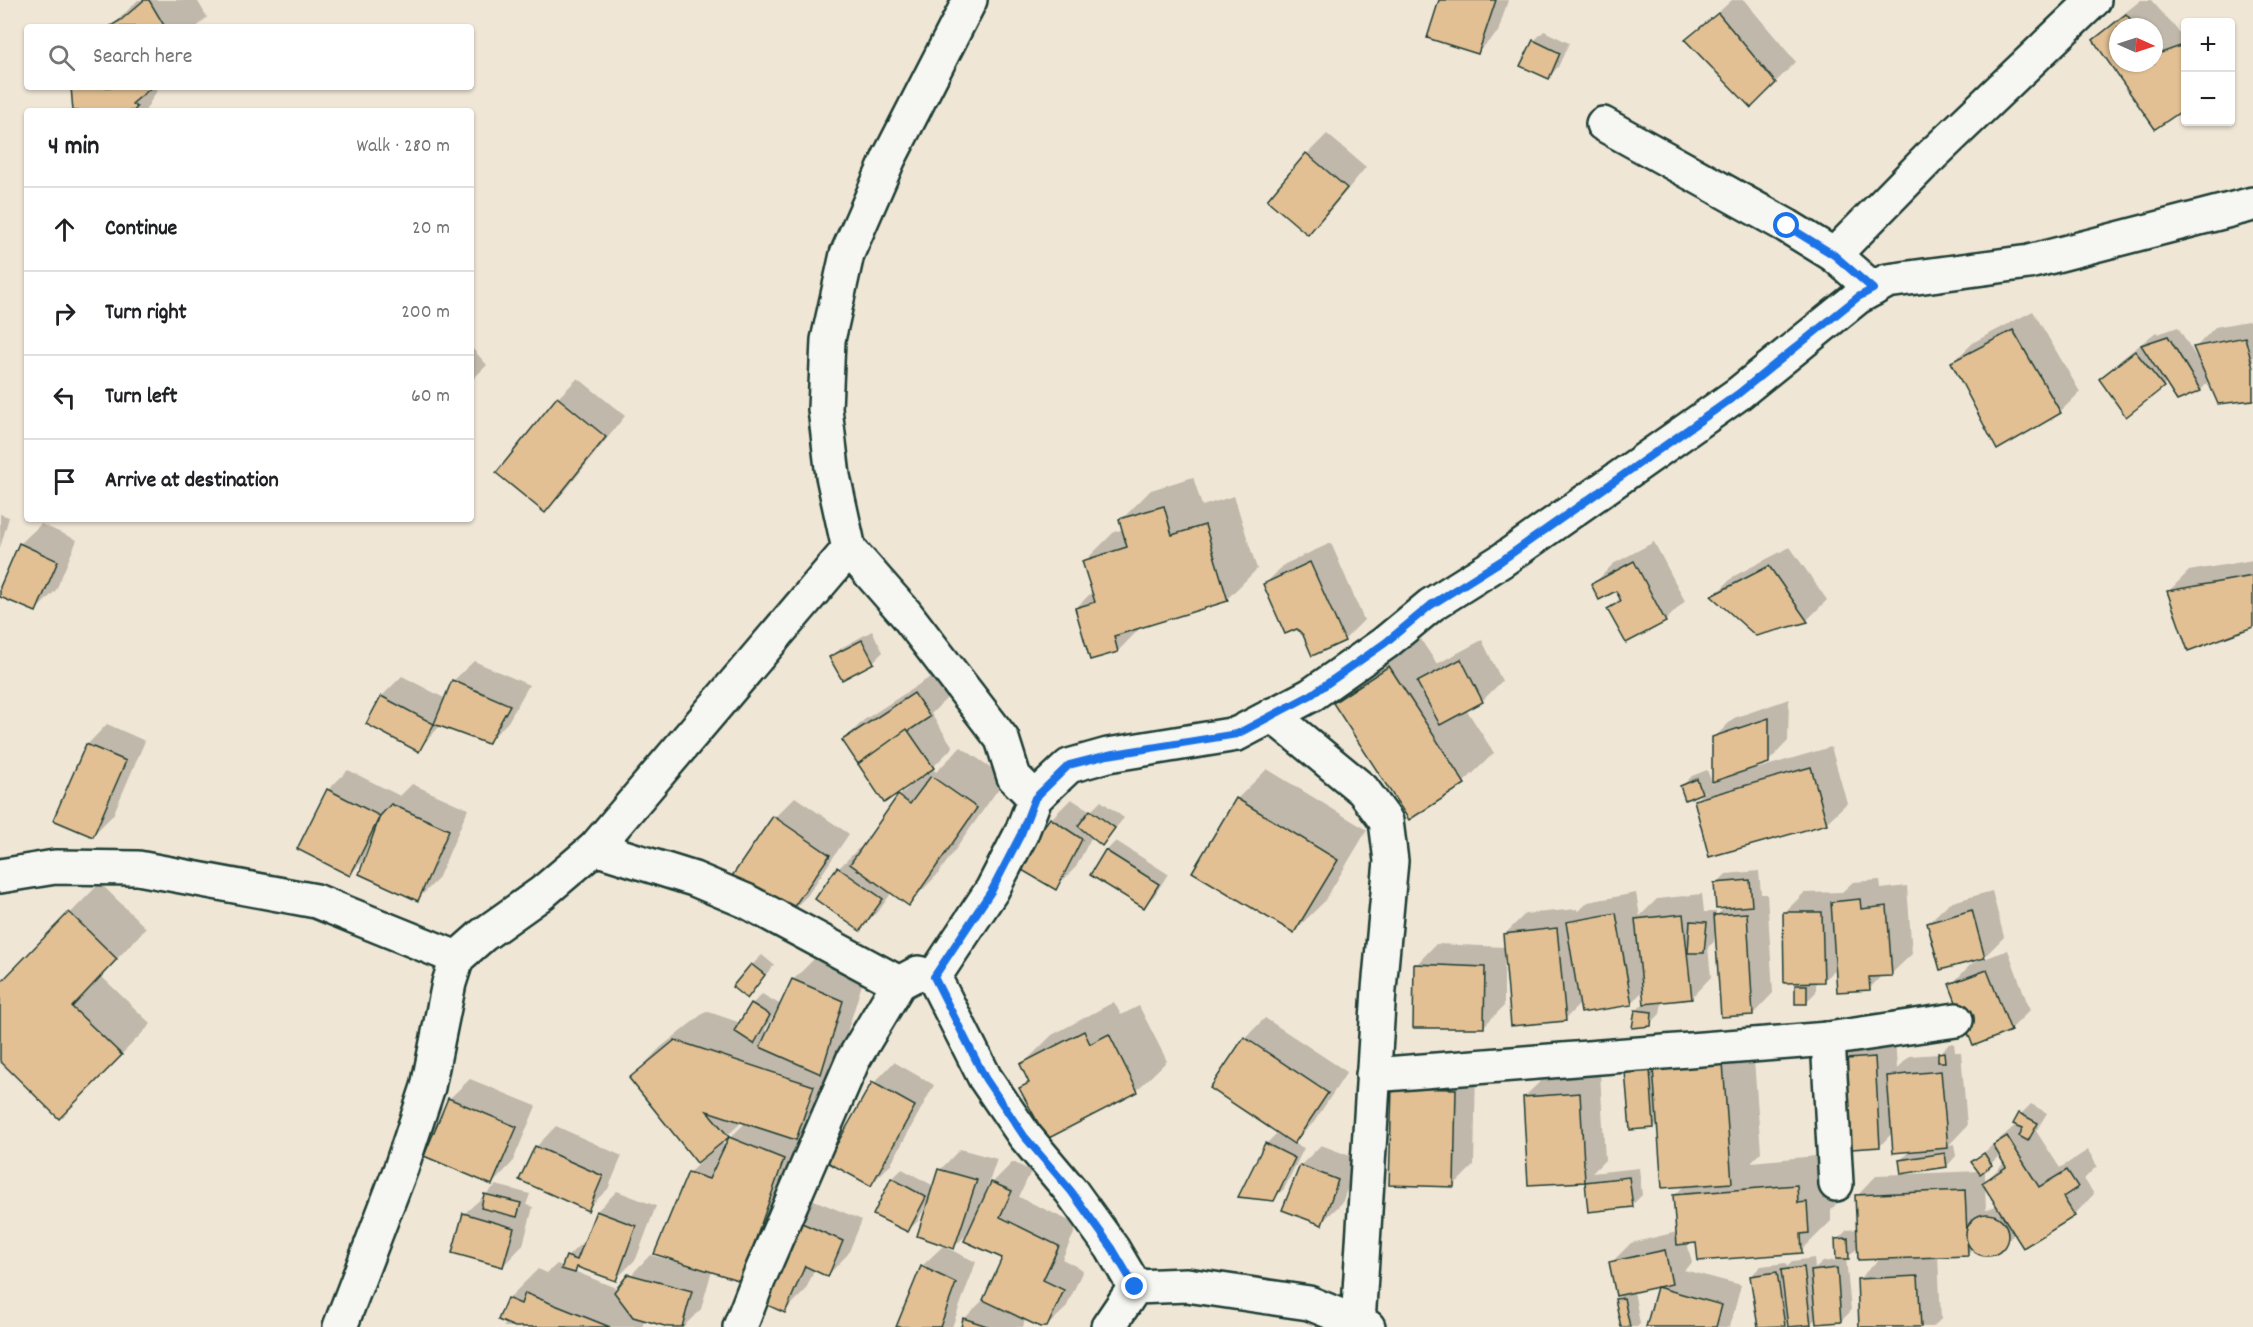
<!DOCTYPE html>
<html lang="en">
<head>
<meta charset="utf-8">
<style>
  :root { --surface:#fff; --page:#f6f6f6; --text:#202124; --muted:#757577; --line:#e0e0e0 }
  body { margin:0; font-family:Dekko,sans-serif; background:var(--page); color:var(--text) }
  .controls { position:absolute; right:18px; top:18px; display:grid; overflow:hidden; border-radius:6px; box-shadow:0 2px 4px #0004 }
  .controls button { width:54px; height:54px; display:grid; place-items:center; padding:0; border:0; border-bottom:2px solid var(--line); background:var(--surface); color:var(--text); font:30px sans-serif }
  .compass { position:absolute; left:2109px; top:18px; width:54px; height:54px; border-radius:50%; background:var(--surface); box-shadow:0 2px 4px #0004; rotate:93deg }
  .stop { position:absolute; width:18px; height:18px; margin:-14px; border:4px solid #1a73e8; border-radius:50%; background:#fff }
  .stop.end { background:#1a73e8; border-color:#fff; box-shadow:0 2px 6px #0008 }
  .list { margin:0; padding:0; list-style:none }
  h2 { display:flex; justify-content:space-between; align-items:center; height:78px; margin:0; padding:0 24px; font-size:26px }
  h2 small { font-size:20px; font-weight:400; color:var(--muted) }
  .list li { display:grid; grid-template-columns:39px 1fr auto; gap:18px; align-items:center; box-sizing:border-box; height:84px; padding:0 24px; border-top:2px solid var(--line) }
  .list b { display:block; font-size:22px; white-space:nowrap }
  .list em { font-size:20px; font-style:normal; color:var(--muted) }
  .icon { flex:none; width:33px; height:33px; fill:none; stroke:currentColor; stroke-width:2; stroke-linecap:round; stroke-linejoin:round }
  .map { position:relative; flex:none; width:2253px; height:1327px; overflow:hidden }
  .search { position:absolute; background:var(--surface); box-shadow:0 2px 4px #0004; left:24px; top:24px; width:450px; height:66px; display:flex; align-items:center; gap:15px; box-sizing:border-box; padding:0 21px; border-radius:6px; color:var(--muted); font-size:22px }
  .panel { position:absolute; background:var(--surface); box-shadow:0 2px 4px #0004; left:24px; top:108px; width:450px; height:414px; border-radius:6px }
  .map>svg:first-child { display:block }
  .shadow { fill:#0003; fill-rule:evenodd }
  .building { fill:#e2c094; stroke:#1f3d34; stroke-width:1.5 }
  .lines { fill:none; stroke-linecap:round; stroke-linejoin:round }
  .minor-casing { stroke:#1f3d34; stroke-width:38 }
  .minor { stroke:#f6f6f2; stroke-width:33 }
  .route { stroke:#1a73e8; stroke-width:8 }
</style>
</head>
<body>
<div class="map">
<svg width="2253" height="1327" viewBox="0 0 2253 1327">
  <rect width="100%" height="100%" fill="#f0e6d6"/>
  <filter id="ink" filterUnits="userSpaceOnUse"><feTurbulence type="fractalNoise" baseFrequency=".0167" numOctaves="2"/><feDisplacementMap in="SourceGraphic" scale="12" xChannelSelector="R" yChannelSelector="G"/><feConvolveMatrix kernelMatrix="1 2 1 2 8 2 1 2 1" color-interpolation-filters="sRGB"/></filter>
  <g filter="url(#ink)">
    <g class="shadow">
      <path d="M138 0H197L207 17 197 27H111Z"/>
      <path d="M1440 0H1508L1498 32 1478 52Z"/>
      <path d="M1732 0H1744L1796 62 1751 106 1688 40Z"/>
      <path d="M2141 0H2151L2181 34 2186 32V107L2155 127 2095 40 2116 20ZM2118 27H2154V63H2118Z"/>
      <path d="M1544 31 1569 43 1558 67 1549 77 1534 41Z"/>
      <path d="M2230 59 2235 67 2230 71Z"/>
      <path d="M72 87H159L145 111H75Z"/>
      <path d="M1327 134 1366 167 1328 213 1307 233V154Z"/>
      <path d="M2033 311 2080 392 2060 412 1953 362 1974 342Z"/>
      <path d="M2253 320V399L2209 381 2201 390 2178 399 2166 382 2163 386 2101 380 2122 359 2156 332 2158 334 2178 327 2196 357 2198 356 2195 348 2215 327Z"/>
      <path d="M471 347 487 365 471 381Z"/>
      <path d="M578 378 625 416 565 491 545 511 558 398Z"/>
      <path d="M1193 477 1202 506 1234 496 1257 569 1227 599 1143 625 1118 651 1091 659 1076 608 1093 591 1084 562 1114 532 1124 529 1121 520 1151 490Z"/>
      <path d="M0 514 9 517 0 548Z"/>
      <path d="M41 524 77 540 56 590 35 611 0 595V591L20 544Z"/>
      <path d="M1654 542 1685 601 1665 621 1609 609 1621 597 1616 589 1593 585 1613 564Z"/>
      <path d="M1331 543 1364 620 1344 640 1304 634 1265 584 1285 564Z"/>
      <path d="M1790 547 1827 600 1807 620 1757 635 1714 596 1734 576Z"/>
      <path d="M2253 560V625L2169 591 2189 571Z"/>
      <path d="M872 631 883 652 873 662 831 658 841 648Z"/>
      <path d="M1419 637 1437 664 1482 640 1502 681 1482 701 1466 709 1494 753 1464 782 1409 818 1335 703 1364 673Z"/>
      <path d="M474 661 529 685 508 722 487 743 441 725 418 750 368 723 382 696 402 676 446 699 453 681Z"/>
      <path d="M935 674 949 696 931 714 953 747 932 768 936 772 961 747 1006 778 938 874 909 904 892 892 880 909 860 929 817 899 839 868 859 848 862 850 899 796 911 785 844 740 864 720Z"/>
      <path d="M1789 699 1788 741 1768 762 1755 766 1756 769 1831 747 1847 803 1826 823 1696 800 1705 791 1686 798 1682 786 1692 776 1707 770 1713 786 1714 738 1734 718Z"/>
      <path d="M107 724 145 741 113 815 93 835 87 745Z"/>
      <path d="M1267 769 1367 830 1324 902 1294 931 1237 799Z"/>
      <path d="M348 770 400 796 412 784 468 809 438 879 418 899 367 857 350 874 328 790Z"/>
      <path d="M795 797 849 834 807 896 786 916 775 817Z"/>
      <path d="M1071 799 1091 811 1101 801 1124 818 1102 844 1092 836 1076 867 1055 888 1051 819Z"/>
      <path d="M1116 841 1168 874 1154 896 1144 906 1106 851Z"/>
      <path d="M1759 871 1761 894H1767L1773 993 1753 1014 1717 928H1715L1714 942 1708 947 1711 977 1691 998 1662 1001 1660 1014 1650 1024 1636 1011 1645 1002 1644 990 1631 1003H1581L1565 1019 1507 959H1504V1006L1484 1026 1416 965 1436 944 1505 947 1504 935 1525 914 1577 909 1578 912 1588 902 1636 893 1640 916 1657 899 1702 894 1704 912H1716V916L1725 907 1716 884 1726 874Z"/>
      <path d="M1880 880 1881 889 1907 886 1912 954 1891 974 1882 975 1869 989 1837 967 1823 981H1816V992L1806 1002 1797 985 1801 981 1784 913 1804 893 1842 892 1853 882Z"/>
      <path d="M100 883 146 928 101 976 151 1024 89 1088 0 1059V985Z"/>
      <path d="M1992 891 2004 937 1984 957 1928 923 1949 903Z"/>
      <path d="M2008 950 2030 1010 2010 1030 1951 985 1971 964Z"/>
      <path d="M762 955 774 965 747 997 752 965Z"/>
      <path d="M814 959 863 981 841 1052 813 1129 740 1279 712 1270 701 1309 683 1327H674L645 1319 642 1327H503L508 1322V1299L538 1269 547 1273 557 1264 564 1267 567 1257 588 1237 597 1211 617 1191 656 1206 636 1259 615 1280 579 1267 574 1271 618 1289 650 1255 673 1261 689 1173 704 1158 631 1078 660 1048 706 1011 741 1023 752 1004 762 994 781 1005 793 980ZM777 1009 779 1010 769 1032 765 1030ZM743 1121H747L730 1138 726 1145 719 1143Z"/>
      <path d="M1114 1002 1121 1015 1139 1006 1167 1061 1137 1090 1021 1088 1029 1080 1022 1065 1052 1035Z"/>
      <path d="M1265 1018 1347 1072 1314 1122 1293 1143 1304 1148 1284 1189 1273 1199 1266 1144 1278 1132 1245 1038Z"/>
      <path d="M1752 1034 1761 1152 1751 1162 1826 1155 1836 1173 1838 1202 1831 1210V1221L1801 1251 1697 1241 1687 1242 1692 1263 1684 1270 1741 1285 1730 1327H1648L1658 1288 1661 1285 1634 1291 1640 1324 1637 1327H1623L1617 1300 1624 1293 1611 1263 1631 1243 1677 1232 1675 1195 1685 1185 1659 1122 1654 1127 1626 1072Z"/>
      <path d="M1895 1037 1897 1069 1909 1056 1939 1054 1949 1044 1954 1043 1955 1052H1961L1967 1126 1949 1145 1954 1144 1956 1156 1947 1166 1907 1172V1174L1980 1171 1973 1162 2017 1124 2021 1114 2031 1104 2047 1113 2036 1131 2060 1168 2088 1150 2097 1166 2084 1179 2094 1194 2074 1215 2015 1233 1994 1253H1982L1974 1248 1967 1255 1938 1256 1941 1319 1933 1327H1861L1859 1279 1880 1258 1859 1247 1846 1258 1851 1311 1841 1321 1817 1318 1810 1324 1789 1320 1784 1326 1789 1327H1760L1751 1276 1761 1266 1786 1263 1787 1267 1793 1261 1814 1258 1815 1269 1823 1262 1837 1260V1240L1847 1230 1858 1229 1857 1196 1877 1175 1902 1174 1900 1161 1911 1149 1893 1132 1880 1146 1833 1060 1854 1040ZM2000 1155 2004 1163 1985 1182V1169ZM1985 1186 1998 1205 1986 1210Z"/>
      <path d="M894 1062 934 1085 891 1164 871 1184 829 1161 874 1083Z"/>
      <path d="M1476 1069 1474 1165 1454 1185 1393 1088Z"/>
      <path d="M1600 1073 1605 1160 1592 1173 1639 1168 1642 1195 1632 1205 1589 1210 1586 1181 1529 1184 1524 1097 1545 1077Z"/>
      <path d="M470 1079 536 1106 512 1163 492 1184 449 1099Z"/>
      <path d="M556 1126 622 1156 608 1189 587 1209 536 1147Z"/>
      <path d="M1321 1145 1358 1159 1342 1203 1321 1223 1301 1165Z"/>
      <path d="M960 1149 997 1159 985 1194 987 1195 993 1182 1013 1162 1031 1171 1019 1197 1078 1225 1062 1259 1083 1270 1066 1308 1046 1327 1025 1319 1023 1327H962L965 1318 985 1298 1004 1258 970 1231 954 1247 928 1200 918 1221 908 1230 892 1179 902 1169 934 1186 940 1170Z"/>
      <path d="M496 1185 530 1194 526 1205 533 1207 523 1245 503 1266 464 1214Z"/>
      <path d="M809 1198 862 1220 848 1254 828 1275 815 1269 805 1291 785 1311 789 1218Z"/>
      <path d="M943 1246 976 1262 952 1327H898L922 1266Z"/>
    </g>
    <g class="building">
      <path d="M144 0H149L165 27H109L121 20Z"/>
      <path d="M1439 0H1496L1478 54 1427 38Z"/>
      <path d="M1718 13 1776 83 1751 108 1685 40Z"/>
      <path d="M2126 14 2137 27H2118V63H2154V46L2161 53 2186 44V108L2155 129 2093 40Z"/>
      <path d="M1533 40 1560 53 1549 79 1520 66Z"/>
      <path d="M71 87H152L132 104 137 107 134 111H73Z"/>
      <path d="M1306 153 1347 188 1308 235 1267 200Z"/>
      <path d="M2013 330 2061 413 1997 450 1951 362Z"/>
      <path d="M2168 336 2201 391 2177 401 2141 345Z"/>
      <path d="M2245 337 2253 368V400L2218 404 2193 347Z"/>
      <path d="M2135 351 2164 387 2126 417 2099 379Z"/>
      <path d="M557 397 606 437 545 513 496 473Z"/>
      <path d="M1164 506 1172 535 1205 525 1228 601 1114 636 1118 652 1090 660 1075 608 1095 602 1082 561 1127 547 1119 519Z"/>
      <path d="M19 543 58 561 36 612 0 597V587Z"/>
      <path d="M1634 561 1666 622 1626 643 1607 609 1621 601 1616 591 1599 600 1591 584Z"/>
      <path d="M1310 562 1345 641 1312 656 1303 635 1297 629 1285 634 1263 584Z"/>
      <path d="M1769 566 1808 622 1756 636 1711 596Z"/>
      <path d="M2253 576V627L2188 651 2167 591Z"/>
      <path d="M862 640 874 663 842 680 829 657Z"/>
      <path d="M1461 659 1483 702 1440 725 1417 682Z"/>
      <path d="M1389 666 1465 784 1409 820 1333 703Z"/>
      <path d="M452 680 510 705 488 744 434 724Z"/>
      <path d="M914 693 930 717 858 764 842 740Z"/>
      <path d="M381 696 434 724 419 752 366 724Z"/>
      <path d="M1769 718V763L1712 782V737Z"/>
      <path d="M907 729 934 768 884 803 858 764Z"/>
      <path d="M86 744 126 761 93 837 53 820Z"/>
      <path d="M1811 767 1827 824 1709 857 1694 800Z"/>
      <path d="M931 776 977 808 909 906 850 864 898 795 910 804Z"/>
      <path d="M1697 779 1702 793 1685 800 1680 786Z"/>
      <path d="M327 789 380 816 350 876 297 849Z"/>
      <path d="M1236 798 1338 860 1294 933 1192 872Z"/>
      <path d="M391 804 449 830 418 901 359 874 380 816Z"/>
      <path d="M1090 810 1115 828 1102 846 1078 826Z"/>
      <path d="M773 816 830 855 786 918 730 879Z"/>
      <path d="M1050 818 1082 839 1056 890 1015 866Z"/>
      <path d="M1105 850 1159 884 1144 908 1090 875Z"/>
      <path d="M837 867 883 899 860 931 815 899Z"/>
      <path d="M1750 880 1752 906 1716 909 1714 883Z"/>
      <path d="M1860 899 1861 909 1887 906 1892 976 1869 977 1870 990 1837 992 1831 902Z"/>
      <path d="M1972 910 1985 958 1940 970 1927 923Z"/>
      <path d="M69 912 117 959 72 1007 122 1055 59 1119 0 1061V983Z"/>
      <path d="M1783 912H1822L1824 982 1784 983Z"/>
      <path d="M1616 913 1632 1005 1581 1013 1566 922Z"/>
      <path d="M1747 913 1753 1015 1721 1017 1714 915Z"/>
      <path d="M1683 914 1692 999 1644 1004 1635 919Z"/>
      <path d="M1690 921 1707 922 1704 953H1688Z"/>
      <path d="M1557 928 1566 1021 1511 1026 1503 934Z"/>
      <path d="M751 964 765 975 747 999 732 987Z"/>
      <path d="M1414 964 1485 967 1484 1028H1413Z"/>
      <path d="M1987 970 2011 1031 1973 1046 1949 984Z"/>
      <path d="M792 979 843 1001 821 1074 760 1047Z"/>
      <rect x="1795" y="985" width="12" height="19"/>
      <path d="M751 1003 770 1015 754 1044 734 1031Z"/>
      <path d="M1635 1010 1652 1012 1651 1026 1632 1028Z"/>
      <path d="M1084 1031 1090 1044 1109 1034 1138 1092 1047 1139 1019 1088 1029 1083 1020 1064Z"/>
      <path d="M1244 1037 1328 1093 1294 1144 1210 1088Z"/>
      <path d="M675 1040 814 1086 796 1140 707 1111 729 1137 697 1163 629 1078Z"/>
      <path d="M1944 1052 1945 1062H1938V1053Z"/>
      <path d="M1875 1057 1880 1147 1837 1150 1832 1060Z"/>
      <path d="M1723 1063 1732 1183 1662 1188 1653 1068Z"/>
      <path d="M1650 1069 1654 1128 1630 1130 1625 1071Z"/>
      <path d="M1941 1071 1948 1148 1893 1153 1887 1076Z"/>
      <path d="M872 1082 915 1106 871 1186 827 1162Z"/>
      <path d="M1392 1088 1456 1089 1454 1187 1389 1185Z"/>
      <path d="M1580 1093 1585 1182 1528 1185 1523 1097Z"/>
      <path d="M448 1098 517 1127 492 1185 424 1156Z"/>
      <path d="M2019 1113 2038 1123 2028 1141 2019 1136 2023 1128 2013 1124Z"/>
      <path d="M2007 1136 2039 1187 2067 1170 2078 1187 2063 1197 2075 1216 2023 1248 1982 1183 2006 1167 1993 1145Z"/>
      <path d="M729 1137 784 1159 741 1281 654 1254 688 1172 709 1179Z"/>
      <path d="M1265 1143 1295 1158 1274 1201 1238 1197Z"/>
      <path d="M535 1146 603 1176 588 1211 519 1180Z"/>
      <path d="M1945 1153 1947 1167 1901 1174 1899 1160Z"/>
      <path d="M1984 1153 1992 1165 1980 1174 1971 1162Z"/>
      <path d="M1300 1165 1338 1180 1322 1225 1282 1210Z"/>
      <path d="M938 1169 977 1180 954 1249 917 1236Z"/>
      <path d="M1629 1177 1633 1207 1588 1212 1585 1182Z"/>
      <path d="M891 1178 926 1197 908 1232 873 1215Z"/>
      <path d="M991 1182 1012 1191 1000 1217 1059 1246 1043 1280 1064 1290 1047 1327H1040L983 1300 1002 1258 964 1241Z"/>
      <path d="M1797 1185 1798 1203 1807 1202 1809 1233 1801 1234 1802 1253 1698 1261 1696 1243 1677 1245 1673 1195Z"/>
      <path d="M1965 1190 1968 1256 1858 1260 1855 1195Z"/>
      <path d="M484 1194 521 1203 517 1217 481 1208Z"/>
      <path d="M596 1211 636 1226 616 1281 577 1267 575 1273 561 1269 566 1256 577 1260Z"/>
      <path d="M463 1213 514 1228 503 1267 452 1253Z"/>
      <circle cx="1987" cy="1235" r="21"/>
      <path d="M788 1217 843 1241 828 1277 805 1266 785 1313 754 1299Z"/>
      <path d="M1848 1238 1849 1259H1836L1835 1239Z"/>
      <path d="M1665 1250 1672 1284 1616 1296 1609 1262Z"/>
      <path d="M921 1266 956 1283 940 1327H896Z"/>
      <path d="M1804 1267 1811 1325 1788 1327 1781 1270Z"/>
      <path d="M1837 1268 1841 1322 1816 1324 1811 1271Z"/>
      <path d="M1777 1272 1785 1326 1758 1327 1750 1276Z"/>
      <path d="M628 1274 692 1291 682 1327H668L633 1317 614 1292Z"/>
      <path d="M1918 1276 1921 1327H1859L1857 1279Z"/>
      <path d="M1657 1287 1722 1305 1716 1327H1646Z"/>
      <path d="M525 1293 610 1327H515L498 1320 507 1298 521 1304Z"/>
      <path d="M1624 1298 1630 1327H1621L1615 1299Z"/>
      <path d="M963 1318 990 1327H961Z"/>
    </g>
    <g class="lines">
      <defs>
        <g id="minor">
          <path d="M970 0 889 158 847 254 828 340 825 409 833 476 849 549 906 614 1002 739 1014 777 1035 798"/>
          <path d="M1603 124 1787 226 1834 255 1873 289"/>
          <path d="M1834 255 1928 159 2094 0"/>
          <path d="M1272 715 1363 790 1386 821 1391 861 1379 989 1358 1323"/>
          <path d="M595 848 694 879 746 901 899 983"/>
          <path d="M0 876 55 867 138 868 316 901 457 958"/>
          <path d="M1828 1039 1836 1184"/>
          <path d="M1373 1075 1828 1039 1956 1020"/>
          <path d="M1135 1287 1112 1248 1071 1191 1024 1135 985 1078 934 977 992 890 1021 834 1035 798 1069 766 1108 755 1237 734 1311 695 1385 643 1431 605 1501 561 1738 394 1858 297 1887 281 2029 262 2253 204"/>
          <path d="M340 1327 401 1168 428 1087 449 983 457 958 483 935 542 893 595 848 849 549"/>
          <path d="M740 1327 759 1278 853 1060 899 983 918 973 934 977"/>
          <path d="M1108 1327 1135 1287 1187 1285 1309 1303 1368 1327"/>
        </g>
      </defs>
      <use href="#minor" class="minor-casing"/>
      <use href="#minor" class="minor"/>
    </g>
  </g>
  <g class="lines" filter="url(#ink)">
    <path class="route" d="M1135 1287 1112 1248 1071 1191 1024 1136 985 1078 934 977 992 890 1021 834 1035 798 1069 765 1108 755 1237 734 1311 695 1385 643 1431 605 1501 561 1738 394 1858 297 1873 289 1834 255 1787 226"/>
  </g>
</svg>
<div class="controls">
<button>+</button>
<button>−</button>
</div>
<svg class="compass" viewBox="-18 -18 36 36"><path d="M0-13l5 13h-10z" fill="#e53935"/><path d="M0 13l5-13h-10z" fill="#757577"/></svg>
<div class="stop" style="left:1787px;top:226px"></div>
<div class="stop end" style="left:1135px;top:1287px"></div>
<div class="search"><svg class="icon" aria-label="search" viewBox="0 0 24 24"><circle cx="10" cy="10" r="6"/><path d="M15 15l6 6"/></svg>Search here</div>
<section class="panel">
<h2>4 min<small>Walk · 280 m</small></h2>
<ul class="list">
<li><svg class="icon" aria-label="ahead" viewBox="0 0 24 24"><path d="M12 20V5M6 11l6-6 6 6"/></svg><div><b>Continue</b></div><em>20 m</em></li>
<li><svg class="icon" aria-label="right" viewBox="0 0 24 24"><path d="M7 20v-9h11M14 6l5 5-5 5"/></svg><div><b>Turn right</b></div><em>200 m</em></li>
<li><svg class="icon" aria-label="left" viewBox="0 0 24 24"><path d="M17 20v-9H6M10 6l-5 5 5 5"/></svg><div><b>Turn left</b></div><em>60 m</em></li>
<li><svg class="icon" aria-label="arrive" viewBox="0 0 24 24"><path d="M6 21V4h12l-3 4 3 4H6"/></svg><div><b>Arrive at destination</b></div></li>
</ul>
</section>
</div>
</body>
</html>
